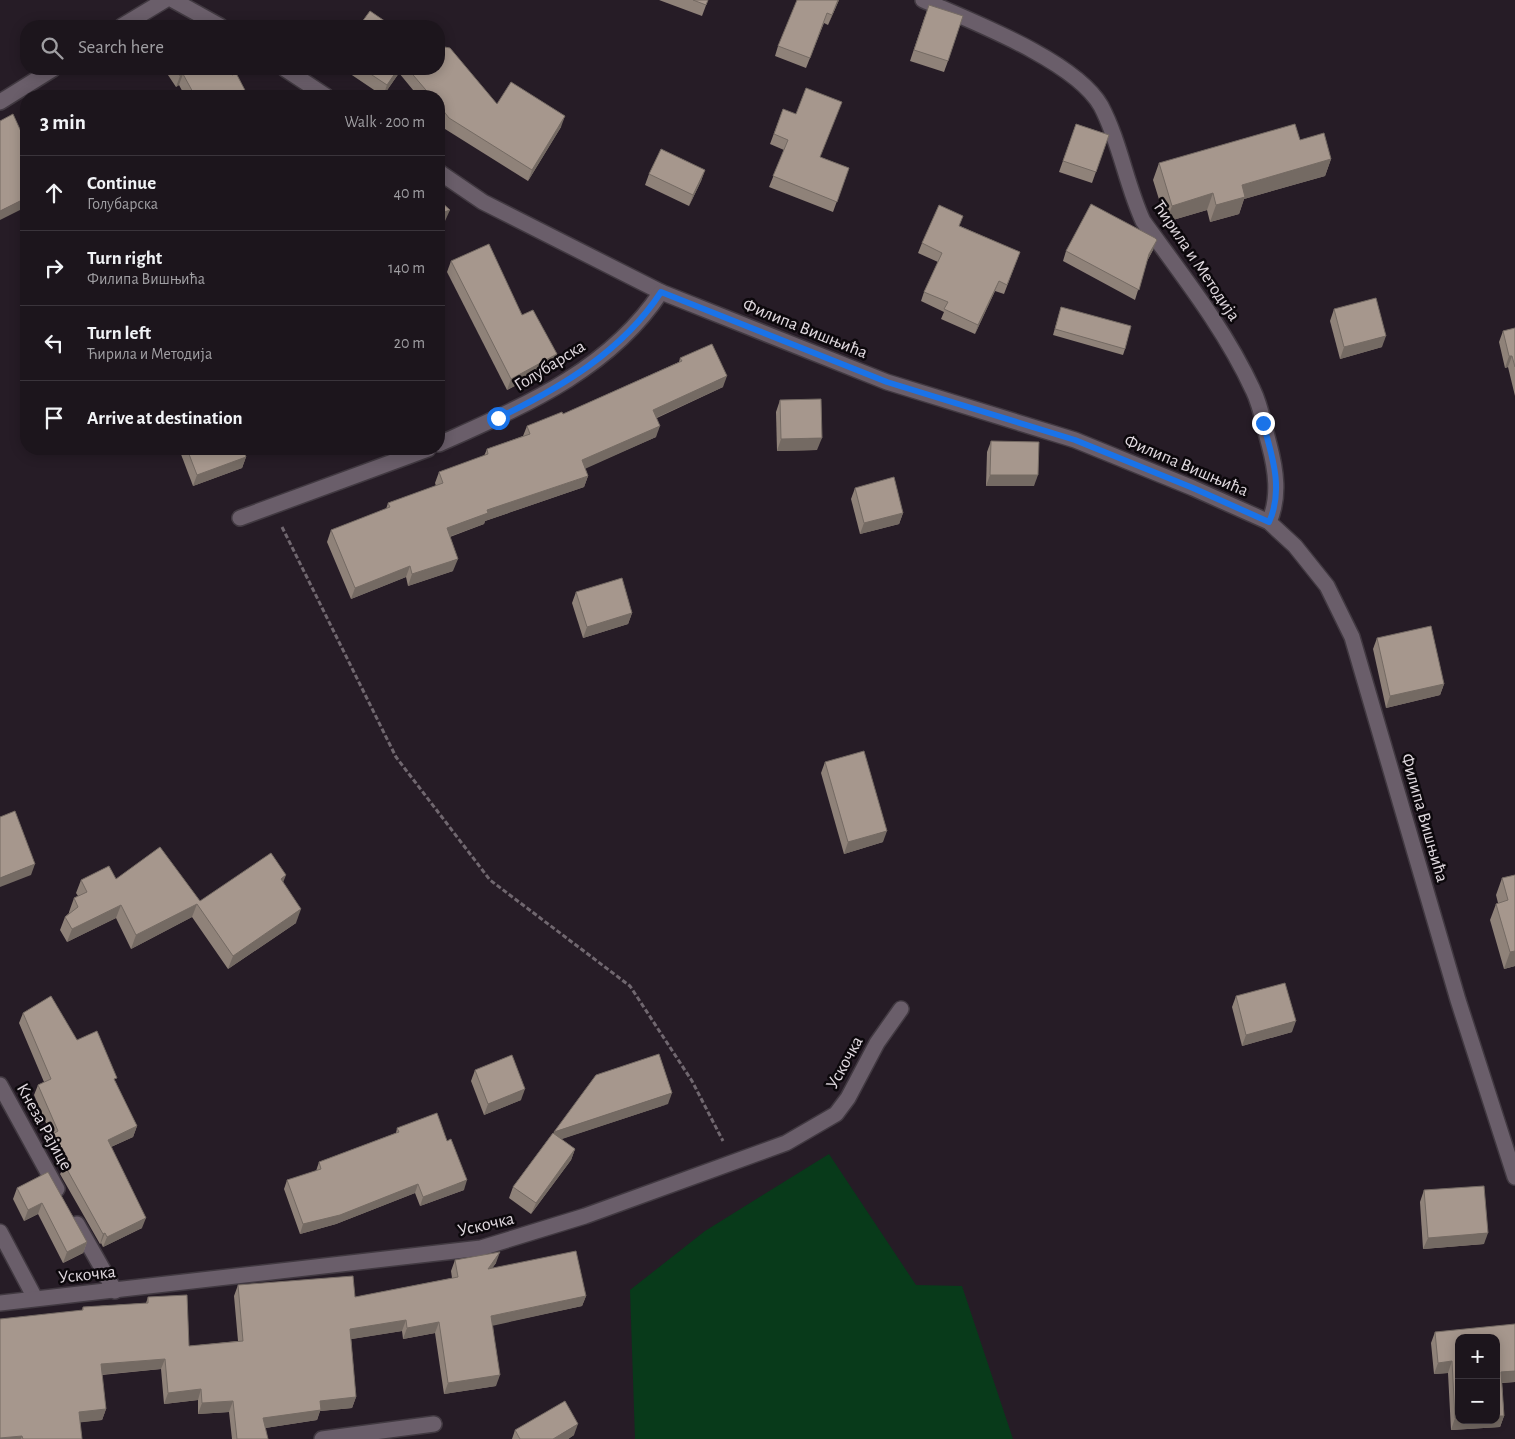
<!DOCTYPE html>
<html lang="en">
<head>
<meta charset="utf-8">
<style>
  :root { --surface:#1c151c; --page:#251e25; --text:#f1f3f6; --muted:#a09fa3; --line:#3a343b }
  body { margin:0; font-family:"Alegreya Sans",sans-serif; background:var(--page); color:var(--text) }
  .controls { position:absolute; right:15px; bottom:15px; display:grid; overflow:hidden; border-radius:10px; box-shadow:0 2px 12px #0003 }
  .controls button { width:45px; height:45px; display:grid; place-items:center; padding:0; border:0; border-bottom:1px solid var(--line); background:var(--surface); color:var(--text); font:25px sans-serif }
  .stop { position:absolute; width:15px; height:15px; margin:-11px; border:4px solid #1a73e8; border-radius:50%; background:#fff }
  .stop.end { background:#1a73e8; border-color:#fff; box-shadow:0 1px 5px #0008 }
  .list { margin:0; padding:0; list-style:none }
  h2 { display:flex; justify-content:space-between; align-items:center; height:65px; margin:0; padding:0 20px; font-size:21px }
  h2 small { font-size:16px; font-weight:400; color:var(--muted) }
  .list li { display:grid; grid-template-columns:32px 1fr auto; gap:15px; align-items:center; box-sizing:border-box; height:75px; padding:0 20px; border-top:1px solid var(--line) }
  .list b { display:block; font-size:19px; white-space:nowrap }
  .list p { margin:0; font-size:16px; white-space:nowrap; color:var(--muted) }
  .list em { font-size:16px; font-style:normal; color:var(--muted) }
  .icon { flex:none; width:28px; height:28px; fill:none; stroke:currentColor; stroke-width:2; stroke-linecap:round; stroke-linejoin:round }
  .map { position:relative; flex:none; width:1515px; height:1439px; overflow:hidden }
  .search { position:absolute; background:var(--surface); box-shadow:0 2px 12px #0003; left:20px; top:20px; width:425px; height:55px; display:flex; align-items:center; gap:12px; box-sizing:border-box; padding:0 18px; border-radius:20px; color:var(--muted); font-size:19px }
  .panel { position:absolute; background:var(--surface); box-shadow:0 2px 12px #0003; left:20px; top:90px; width:425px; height:365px; border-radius:20px }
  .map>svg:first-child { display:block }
  .green { fill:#083a1a }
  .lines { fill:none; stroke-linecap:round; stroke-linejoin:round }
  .street-casing { stroke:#413941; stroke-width:18 }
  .path { stroke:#70676f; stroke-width:3; stroke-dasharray:5 2.5; stroke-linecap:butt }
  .street { stroke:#6a5e6a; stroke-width:15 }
  .wall { fill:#8f8279 }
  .shaded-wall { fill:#746a63 }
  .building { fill:#a6978d; stroke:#746a63 }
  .route { stroke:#1a73e8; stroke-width:6 }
  .labels { text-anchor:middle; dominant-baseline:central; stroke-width:5; stroke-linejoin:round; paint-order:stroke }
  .street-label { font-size:18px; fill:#e0d9df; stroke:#0c080c }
</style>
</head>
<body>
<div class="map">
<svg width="1515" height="1439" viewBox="0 0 1515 1439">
  <rect width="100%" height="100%" fill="#261c26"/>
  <path class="green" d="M829 1154 916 1285 962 1286 1013 1439H635L630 1290 705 1231Z"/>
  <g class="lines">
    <defs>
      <g id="street">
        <path d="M173 0 220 26"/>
        <path d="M923 0C971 21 1076 61 1101 106 1120 142 1126 184 1143 221 1182 275 1225 329 1253 390 1261 406 1264 426 1269 444 1276 470 1280 497 1269 522"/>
        <path d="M122 26 165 0"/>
        <path d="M285 69 326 96"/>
        <path d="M0 102 53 69"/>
        <path d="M439 172 483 202 661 292 887 382 1075 440 1193 488 1269 522 1295 546 1327 586 1352 637 1458 1000 1515 1177"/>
        <path d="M439 444C521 407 609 371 661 292"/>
        <path d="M240 518 428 449"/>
        <path d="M0 1085 57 1189"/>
        <path d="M77 1224 115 1291"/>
        <path d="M0 1232 35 1298"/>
        <path d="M0 1303 481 1248 585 1216 786 1143 836 1114 848 1098 877 1043 901 1009"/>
        <path d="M322 1439 434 1424"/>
      </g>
    </defs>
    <use href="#street" class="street-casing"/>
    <path class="path" d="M282 527 396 757 490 880 630 986 692 1081 723 1141"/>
    <use href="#street" class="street"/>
  </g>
  <g class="wall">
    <path d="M659 0H708L702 16Z"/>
    <path d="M839 0 828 25 824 23 806 68 775 56 778 46Z"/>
    <path d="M925 16 948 61 944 72 910 61Z"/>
    <path d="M164 69H228L248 96H185L179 85 176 87Z"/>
    <path d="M343 69H439L497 104 561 127 528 181 445 129 439 122V96H418L399 73 383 96Z"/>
    <path d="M783 109 820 157 849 168 833 212 769 187 784 150 770 144Z"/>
    <path d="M1076 124 1109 135 1092 183 1059 172Z"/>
    <path d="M1300 140 1331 159 1325 176 1244 199 1239 214 1210 222 1207 210 1166 222 1153 180 1159 163Z"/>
    <path d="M705 170 701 181 689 206 645 185 649 174Z"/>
    <path d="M960 226 1020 252 1004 294 995 291 975 334 941 319 944 312 921 301 924 292 938 262 918 253 922 243Z"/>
    <path d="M1153 250 1147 261 1135 300 1063 261 1066 251Z"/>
    <path d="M451 261 557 354 553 366 507 390 447 272Z"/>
    <path d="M1061 307 1125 349 1123 355 1053 335Z"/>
    <path d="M1334 309 1382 347 1340 359 1330 321Z"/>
    <path d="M1515 328V396L1508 367 1505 368 1499 342 1503 331Z"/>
    <path d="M680 358 723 387 657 418 656 437 585 468 588 476 584 487 485 521 484 524 450 537 453 571 408 586 406 577 351 599 327 542 331 530 386 509 388 503 436 486 435 483 439 472 484 456 487 449 523 436 527 426 563 414 679 362Z"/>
    <path d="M780 400 817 450 777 451 776 412Z"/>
    <path d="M991 441 1034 486H986L987 452Z"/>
    <path d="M179 449H243L246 457 242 468 193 486Z"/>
    <path d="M855 488 903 513 899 524 860 534 851 499Z"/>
    <path d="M576 592 632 613 628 624 583 638 572 603Z"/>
    <path d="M1377 638 1444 684 1440 695 1386 708 1373 649Z"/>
    <path d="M825 762 883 842 844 854 821 773Z"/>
    <path d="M1515 875V966L1504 969 1490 920 1496 904 1498 903 1496 895 1502 878Z"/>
    <path d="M116 879 200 901 283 883 296 923 228 969 192 917 131 949 116 918 67 942 60 930 65 917 69 913V912L74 898 78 896 76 893 81 880Z"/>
    <path d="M1236 996 1292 1032 1242 1046 1232 1007Z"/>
    <path d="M23 1013 77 1040 115 1081 137 1126 133 1137 111 1147 142 1228 103 1247 101 1243 100 1244 60 1174 62 1171 49 1144 52 1137 34 1095 38 1085 44 1082 19 1023Z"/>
    <path d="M475 1070 521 1100 484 1115 471 1081Z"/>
    <path d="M668 1104 561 1139 575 1149 571 1160 531 1214 509 1198 513 1187 553 1133Z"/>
    <path d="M397 1128 464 1190 420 1206 415 1193 336 1224 300 1234 284 1189 287 1180 316 1171 319 1162 396 1133Z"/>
    <path d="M48 1172 87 1242 83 1253 63 1263 38 1214 24 1221 13 1199 17 1188Z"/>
    <path d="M1424 1190 1484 1244 1423 1249 1420 1202Z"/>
    <path d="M455 1260 496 1263 492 1268 586 1296 582 1306 493 1325 496 1386 444 1394 435 1333 403 1339 402 1331 351 1339 356 1397 352 1408 320 1411 317 1420 265 1428 268 1439H232L229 1412 198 1414V1400L164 1404 161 1369 102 1375 106 1409 102 1420 80 1422 82 1439H0L82 1310 83 1307 146 1303 148 1297 189 1346 238 1341 234 1296 238 1285 355 1297 452 1278 451 1271Z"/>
    <path d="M1435 1332 1515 1382 1502 1383 1504 1416 1500 1427 1451 1430 1448 1373 1434 1374 1431 1343Z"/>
    <path d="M515 1430 574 1435 568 1439H512Z"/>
  </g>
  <g class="shaded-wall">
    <path d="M838 0H839L828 25Z"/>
    <path d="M398 69H400L399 73 383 96 387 85Z"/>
    <path d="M183 74 179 85 176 87 180 76Z"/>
    <path d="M565 116 561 127 528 181 532 170Z"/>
    <path d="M1331 159 1325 176 1244 199 1239 214 1210 222 1216 205 1242 185Z"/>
    <path d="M705 170 701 181 689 206 693 195Z"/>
    <path d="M1213 193 1207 210 1166 222 1172 206Z"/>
    <path d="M26 198V207L0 220V211Z"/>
    <path d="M450 210 445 221 439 223V214Z"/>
    <path d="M1157 240 1153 250 1145 265 1149 254Z"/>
    <path d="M999 281 995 291 975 334 978 325Z"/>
    <path d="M1386 336 1382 347 1340 359 1344 347Z"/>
    <path d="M557 354 553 366 507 390 511 379Z"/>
    <path d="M1509 356H1512L1508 367 1505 368Z"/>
    <path d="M727 376 723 387 649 421 653 410Z"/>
    <path d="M660 426 656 437 578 472 582 460Z"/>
    <path d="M822 438 817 450 777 451 781 439Z"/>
    <path d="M246 457 242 468 193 486 197 475Z"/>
    <path d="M990 475H1038L1034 486H986Z"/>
    <path d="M588 476 584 487 485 521 484 524 443 539 447 528 487 510Z"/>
    <path d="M903 513 899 524 860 534 864 523Z"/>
    <path d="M458 559 453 571 408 586 412 574Z"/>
    <path d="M410 566 406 577 351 599 355 588Z"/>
    <path d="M632 613 628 624 583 638 587 627Z"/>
    <path d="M1444 684 1440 695 1386 708 1390 696Z"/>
    <path d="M887 831 883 842 844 854 848 842Z"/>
    <path d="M35 864 31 875 0 887V878Z"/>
    <path d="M286 875 281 888V879Z"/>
    <path d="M197 904 192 917 131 949 136 935Z"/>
    <path d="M121 905 116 918 67 942 72 929Z"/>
    <path d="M301 909 296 923 228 969 233 956Z"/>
    <path d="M1515 951V966L1504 969 1510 952Z"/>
    <path d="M1296 1021 1292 1032 1242 1046 1246 1035Z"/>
    <path d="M525 1089 521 1100 484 1115 488 1104Z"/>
    <path d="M672 1093 668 1104 550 1143 554 1132Z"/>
    <path d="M137 1126 133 1137 104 1150 108 1140Z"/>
    <path d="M575 1149 571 1160 531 1214 536 1203Z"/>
    <path d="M467 1180 464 1190 420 1206 423 1197Z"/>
    <path d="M418 1184 415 1193 336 1224 300 1234 303 1224Z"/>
    <path d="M42 1203 38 1214 24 1221 28 1210Z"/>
    <path d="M146 1218 142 1228 103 1247 107 1237Z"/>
    <path d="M105 1233 101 1243 100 1244 103 1234Z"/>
    <path d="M1488 1233 1484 1244 1423 1249 1428 1238Z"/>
    <path d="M87 1242 83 1253 63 1263 67 1252Z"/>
    <path d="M500 1252 496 1263 484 1280 488 1269Z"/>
    <path d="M586 1296 582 1306 487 1327 491 1316Z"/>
    <path d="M406 1320 402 1331 346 1340 350 1329Z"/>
    <path d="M439 1322 435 1333 403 1339 407 1328Z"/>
    <path d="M165 1359 161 1369 97 1375 101 1364Z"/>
    <path d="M1452 1361 1448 1373 1434 1374 1438 1363Z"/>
    <path d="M1515 1371V1382L1497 1383 1501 1372Z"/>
    <path d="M500 1375 496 1386 444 1394 448 1383Z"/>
    <path d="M201 1389 198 1400 164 1404 168 1393Z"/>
    <path d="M356 1397 352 1408 320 1411 317 1420 259 1429 263 1418 320 1401Z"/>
    <path d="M233 1401 229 1412 198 1414 202 1403Z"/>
    <path d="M106 1409 102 1420 75 1423 79 1412Z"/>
    <path d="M1496 1416H1504L1500 1427 1451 1430 1455 1418H1459V1420H1496Z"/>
    <path d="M578 1424 574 1435 568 1439H553Z"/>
    <path d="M22 1436 21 1439H0V1438Z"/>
  </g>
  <g class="building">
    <path d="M693 0H708L706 5Z"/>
    <path d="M797 0H838L832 15 827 13 810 58 778 46Z"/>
    <path d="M929 5 963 16 948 61 914 50Z"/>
    <path d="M370 11 392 26H359Z"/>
    <path d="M439 46 450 48 497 104 511 82 565 116 532 170 449 118 439 105V96H431L408 69H439Z"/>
    <path d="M176 69H228L232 75 236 73 248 96H195L183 74 180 76Z"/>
    <path d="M363 69H398L387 85Z"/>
    <path d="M806 88 842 102 820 157 849 168 837 202 773 176 788 140 774 134 783 109 796 114Z"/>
    <path d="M13 114 23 136 26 134V198L0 211V121Z"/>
    <path d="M1076 124 1109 135 1096 172 1063 161Z"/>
    <path d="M1295 124 1300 140 1324 133 1331 159 1242 185 1245 197 1216 205 1213 193 1172 206 1159 163Z"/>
    <path d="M661 149 705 170 693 195 649 174Z"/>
    <path d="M439 200 450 210 439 214Z"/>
    <path d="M1091 204 1155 238 1157 240 1149 254 1139 290 1066 251Z"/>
    <path d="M939 205 963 216 959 226 1020 252 1007 285 999 281 978 325 944 309 948 302 924 292 942 253 922 243Z"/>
    <path d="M489 244 522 315 533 310 557 354 511 379 451 261Z"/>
    <path d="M1376 298 1386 336 1344 347 1334 309Z"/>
    <path d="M1061 307 1131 326 1125 349 1055 329Z"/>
    <path d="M1515 328V367L1512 356H1509L1503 331Z"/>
    <path d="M712 344 727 376 653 410 660 426 582 460 588 476 487 510 488 513 447 528 458 559 412 574 410 566 355 588 331 530 390 507 388 503 443 483 439 472 488 454 487 449 530 434 527 426 562 412 563 414 682 361 680 358Z"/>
    <path d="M821 399 822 438 781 439 780 400Z"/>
    <path d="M991 441 1039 442 1038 475H990Z"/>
    <path d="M187 449H243L246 457 197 475Z"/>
    <path d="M894 477 903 513 864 523 855 488Z"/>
    <path d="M622 578 632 613 587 627 576 592Z"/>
    <path d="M1431 626 1444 684 1390 696 1377 638Z"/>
    <path d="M864 751 887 831 848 842 825 762Z"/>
    <path d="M15 811 35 864 0 878V817Z"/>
    <path d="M160 847 200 901 271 853 286 875 281 879 301 909 233 956 197 904 136 935 121 905 72 929 65 917 78 907 74 898 87 892 81 880 109 866 116 879Z"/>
    <path d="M1515 875V951L1510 952 1496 904 1508 900 1502 878Z"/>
    <path d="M1285 983 1296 1021 1246 1035 1236 996Z"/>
    <path d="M51 996 77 1040 97 1031 117 1078 114 1079 137 1126 108 1140 146 1218 107 1237 105 1233 103 1234 64 1164 67 1162 53 1134 58 1131 38 1085 51 1079 23 1013Z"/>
    <path d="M659 1054 672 1093 554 1132 596 1075Z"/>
    <path d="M512 1055 525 1089 488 1104 475 1070Z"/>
    <path d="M437 1113 447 1141 451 1139 467 1180 423 1197 418 1184 340 1215 303 1224 287 1180 321 1169 319 1162 399 1132 397 1128Z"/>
    <path d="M553 1133 575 1149 536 1203 513 1187Z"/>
    <path d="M48 1172 87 1242 67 1252 42 1203 28 1210 17 1188Z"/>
    <path d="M1484 1186 1488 1233 1428 1238 1424 1190Z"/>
    <path d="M576 1251 586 1296 491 1316 500 1375 448 1383 439 1322 407 1328 406 1320 350 1329 356 1397 320 1401 321 1410 263 1418 268 1439H237L233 1401 202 1403 201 1389 168 1393 165 1359 101 1364 106 1409 79 1412 82 1439H23L22 1436 0 1438V1319L83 1310V1307L148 1303V1297L187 1295 189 1346 243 1341 238 1285 353 1276 355 1297 458 1277 455 1260 500 1252 488 1269Z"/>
    <path d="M1515 1324V1371L1501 1372 1504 1416H1496V1338H1459V1418H1455L1452 1361 1438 1363 1435 1332Z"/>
    <path d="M565 1401 578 1424 553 1439H520L515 1430Z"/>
  </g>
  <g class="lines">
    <path class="route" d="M498 418C560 388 622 352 661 292L887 382 1075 440 1193 488 1269 522C1284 490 1272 455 1263 423"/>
  </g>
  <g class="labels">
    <g class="street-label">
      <text transform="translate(1196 261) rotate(56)">Ћирила и Методија</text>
      <text transform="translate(805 329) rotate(22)">Филипа Вишњића</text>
      <text transform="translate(550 366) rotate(-32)">Голубарска</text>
      <text transform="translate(1186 466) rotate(23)">Филипа Вишњића</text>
      <text transform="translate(1424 818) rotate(74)">Филипа Вишњића</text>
      <text transform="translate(845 1063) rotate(-61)">Ускочка</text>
      <text transform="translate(44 1127) rotate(61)">Кнеза Рајице</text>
      <text transform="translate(486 1225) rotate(-13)">Ускочка</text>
      <text transform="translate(87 1275) rotate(-6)">Ускочка</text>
    </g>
  </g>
</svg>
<div class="controls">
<button>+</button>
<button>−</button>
</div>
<div class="stop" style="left:498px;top:418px"></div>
<div class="stop end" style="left:1263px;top:423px"></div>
<div class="search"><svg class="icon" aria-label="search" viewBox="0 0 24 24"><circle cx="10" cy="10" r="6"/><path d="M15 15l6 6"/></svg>Search here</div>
<section class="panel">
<h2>3 min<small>Walk · 200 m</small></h2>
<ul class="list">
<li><svg class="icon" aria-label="ahead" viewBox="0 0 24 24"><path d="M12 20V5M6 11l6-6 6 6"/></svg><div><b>Continue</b><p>Голубарска</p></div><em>40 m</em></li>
<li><svg class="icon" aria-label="right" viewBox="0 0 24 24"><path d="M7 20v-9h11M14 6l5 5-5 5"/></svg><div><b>Turn right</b><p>Филипа Вишњића</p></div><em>140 m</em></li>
<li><svg class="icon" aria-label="left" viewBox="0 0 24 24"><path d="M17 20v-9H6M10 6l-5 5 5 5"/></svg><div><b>Turn left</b><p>Ћирила и Методија</p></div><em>20 m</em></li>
<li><svg class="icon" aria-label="arrive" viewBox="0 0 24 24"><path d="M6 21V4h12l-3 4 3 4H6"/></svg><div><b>Arrive at destination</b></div></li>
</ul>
</section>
</div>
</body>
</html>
